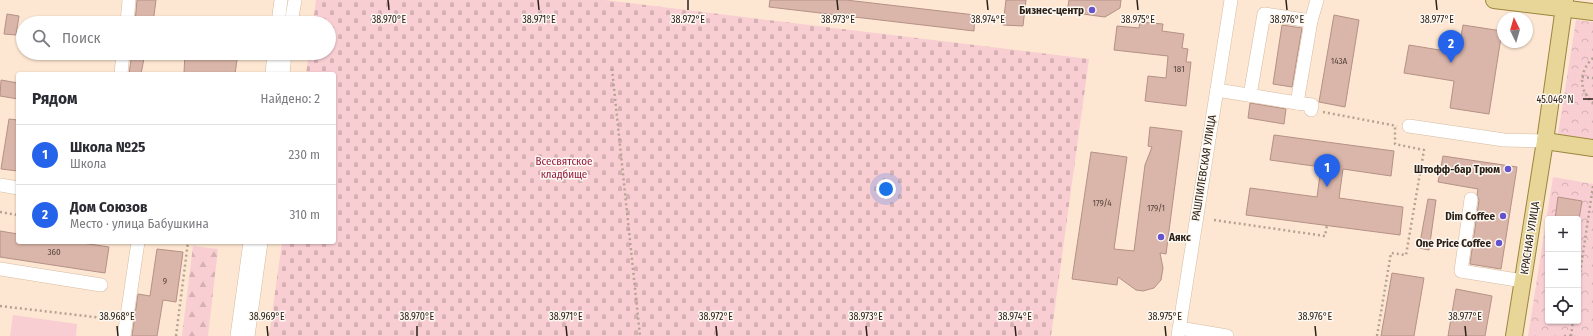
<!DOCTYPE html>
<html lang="ru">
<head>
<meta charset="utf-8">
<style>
  :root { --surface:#fff; --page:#f2f2f3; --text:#2b2b33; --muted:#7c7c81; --line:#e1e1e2; --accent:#2563eb }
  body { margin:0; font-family:"Fira Sans Condensed",sans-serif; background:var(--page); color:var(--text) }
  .controls { position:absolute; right:12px; bottom:12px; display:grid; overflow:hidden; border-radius:4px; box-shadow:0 1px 3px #0004 }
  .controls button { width:36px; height:36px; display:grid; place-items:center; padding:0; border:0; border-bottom:1px solid var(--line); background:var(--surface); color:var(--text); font:20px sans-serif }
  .compass { position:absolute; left:1497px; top:12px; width:36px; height:36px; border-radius:50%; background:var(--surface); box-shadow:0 1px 3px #0004; rotate:355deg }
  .you { position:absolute; left:886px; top:189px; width:14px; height:14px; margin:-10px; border:3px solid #fff; border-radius:50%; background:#1a73e8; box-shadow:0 0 0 6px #1a73e833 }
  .badge { display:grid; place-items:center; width:26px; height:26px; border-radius:50%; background:var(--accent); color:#fff; font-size:13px; font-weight:700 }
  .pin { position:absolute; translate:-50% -33px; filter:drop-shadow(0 1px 2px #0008) }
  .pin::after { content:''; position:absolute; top:21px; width:14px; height:12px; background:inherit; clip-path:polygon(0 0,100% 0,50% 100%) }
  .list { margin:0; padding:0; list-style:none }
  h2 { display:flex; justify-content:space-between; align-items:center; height:52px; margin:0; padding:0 16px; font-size:17px }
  h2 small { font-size:13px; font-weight:400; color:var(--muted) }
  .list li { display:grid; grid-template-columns:26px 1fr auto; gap:12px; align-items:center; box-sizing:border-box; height:60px; padding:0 16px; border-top:1px solid var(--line) }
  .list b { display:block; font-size:15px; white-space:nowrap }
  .list p { margin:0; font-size:13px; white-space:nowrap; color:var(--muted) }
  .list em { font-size:13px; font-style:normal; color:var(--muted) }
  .icon { flex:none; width:22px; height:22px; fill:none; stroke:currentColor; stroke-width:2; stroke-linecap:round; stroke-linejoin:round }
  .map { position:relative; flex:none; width:1593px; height:336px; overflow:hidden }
  .search { position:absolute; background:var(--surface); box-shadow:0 1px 3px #0004; left:16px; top:16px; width:320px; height:44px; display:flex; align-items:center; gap:10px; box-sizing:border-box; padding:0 14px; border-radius:22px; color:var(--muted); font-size:15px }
  .panel { position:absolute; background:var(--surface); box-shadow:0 1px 3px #0004; left:16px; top:72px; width:320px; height:172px; border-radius:4px }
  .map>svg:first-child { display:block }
  .forest { fill:url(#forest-firs) }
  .cemetery { fill:url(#cemetery-stones) }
  .park { fill:url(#park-crowns); fill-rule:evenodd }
  .pitch { fill:#f8ced3 }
  .building { fill:#dab5a9; stroke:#b59186 }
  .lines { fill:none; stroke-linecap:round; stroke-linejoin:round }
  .minor-casing { stroke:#d6bba1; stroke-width:14 }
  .major-casing { stroke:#9b853d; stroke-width:18 }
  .path { stroke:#b5a392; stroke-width:2.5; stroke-dasharray:2 3; stroke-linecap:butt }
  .minor { stroke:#fff; stroke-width:13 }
  .major { stroke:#e7d697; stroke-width:16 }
  .ticks { fill:none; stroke:#2b2117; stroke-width:1.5 }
  .poi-dot { fill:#6453cc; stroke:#fdf8f2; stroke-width:1.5 }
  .labels { text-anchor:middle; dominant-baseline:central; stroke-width:3; stroke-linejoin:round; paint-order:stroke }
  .number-label { font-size:9px; fill:#57463c }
  .poi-label { font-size:11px; font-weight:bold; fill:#2b2117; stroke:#fdf8f2; text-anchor:end }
  .park-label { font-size:11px; fill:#961c41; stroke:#fdf8f2 }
  .street-label { font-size:11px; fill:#2b2117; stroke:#fdf8f2 }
  .ticks-label { font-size:10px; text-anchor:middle; fill:#2b2117; stroke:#fdf8f2; stroke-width:3; stroke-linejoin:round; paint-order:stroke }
</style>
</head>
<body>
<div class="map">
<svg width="1593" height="336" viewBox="0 0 1593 336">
  <defs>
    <pattern id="forest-firs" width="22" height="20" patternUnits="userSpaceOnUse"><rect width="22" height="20" fill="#f8ced3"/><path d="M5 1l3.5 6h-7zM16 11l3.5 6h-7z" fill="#d5b1b4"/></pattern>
    <pattern id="cemetery-stones" width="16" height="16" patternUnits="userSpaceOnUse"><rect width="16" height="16" fill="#f8ced3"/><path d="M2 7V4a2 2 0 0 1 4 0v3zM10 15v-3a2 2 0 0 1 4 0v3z" fill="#d5b1b4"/></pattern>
    <pattern id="park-crowns" width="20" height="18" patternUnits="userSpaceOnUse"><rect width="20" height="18" fill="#f8ced3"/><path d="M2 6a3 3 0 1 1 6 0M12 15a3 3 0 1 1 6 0" fill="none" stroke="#d5b1b4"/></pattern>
  </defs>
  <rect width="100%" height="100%" fill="#fde7d2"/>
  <path class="forest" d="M193 246 218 249 208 336H182Z"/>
  <path class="cemetery" d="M316 0H605L1089 59 1051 336H269L282 242H334V74H306L309 53H329V23H313Z"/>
  <g class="park">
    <path d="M1576 20 1593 22V139L1558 134Z"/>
    <path d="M1553 177 1593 184V336H1528ZM1548 219H1578V321H1548Z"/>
  </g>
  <path class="pitch" d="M13 315 77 324 76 336H10Z"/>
  <g class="building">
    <path d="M137 0H156L153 23H135Z"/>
    <path d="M770 0H846L975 15 974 31 769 7Z"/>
    <path d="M1006 0H1026L1023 26 1003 25Z"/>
    <path d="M1069 0H1121L1120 8 1105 17 1067 12Z"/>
    <path d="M7 14 19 16 16 35 4 34Z"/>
    <path d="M1334 15 1359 20 1345 107 1319 102Z"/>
    <path d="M1140 22 1163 24 1162 31 1184 34 1182 48 1188 49 1186 62H1191L1186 106 1145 101 1148 76 1166 78 1168 56 1114 50 1117 26 1139 28Z"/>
    <path d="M1282 25 1302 28 1292 87 1273 84Z"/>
    <path d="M1463 25 1502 31 1489 114 1450 108 1454 81 1404 73 1409 45 1458 53Z"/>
    <path d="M132 53H145L141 74H129Z"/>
    <path d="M185 53H238L235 74 184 73Z"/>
    <path d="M1 80 18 83V99L0 96Z"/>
    <path d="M1250 103 1286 109 1284 124 1248 118Z"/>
    <path d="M9 119 18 120V171L1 169Z"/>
    <path d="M1150 127 1182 131 1166 254 1160 253 1163 268 1161 280 1154 288 1143 291 1136 290 1118 277 1117 285 1072 279 1091 152 1127 157 1114 249 1134 251 1145 165 1152 147 1148 146Z"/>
    <path d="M1274 135 1394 151 1391 176 1343 169 1339 198 1403 207 1400 235 1246 215 1250 188 1317 197 1321 167 1270 160Z"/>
    <path d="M1443 156 1517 167 1501 269 1470 264 1479 200 1477 195 1478 189 1438 182Z"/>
    <path d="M1558 197 1582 201 1579 219H1555Z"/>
    <path d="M1428 199 1436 200 1429 250 1419 248Z"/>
    <path d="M0 231 18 234V242H75L109 247 105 273 0 257Z"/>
    <path d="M157 249 183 252 176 302 163 300 157 336H132L138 294 150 296Z"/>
    <path d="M1392 273 1424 278 1414 336H1381Z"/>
    <path d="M1456 289 1492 296 1485 336H1448Z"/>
  </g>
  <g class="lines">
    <defs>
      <g id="minor">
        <path d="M127 23 129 0"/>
        <path d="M278 23 281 0"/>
        <path d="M291 23 295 0"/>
        <path d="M121 74 123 53"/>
        <path d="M272 74 274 53"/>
        <path d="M283 74 285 53"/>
        <path d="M1217 90 1297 103 1311 21 1317 0"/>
        <path d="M1250 95 1264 14 1311 21"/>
        <path d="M1297 103 1312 105 1311 110"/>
        <path d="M1409 126 1504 140 1545 141"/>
        <path d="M0 185 18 188"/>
        <path d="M1471 199 1461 271 1523 281"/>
        <path d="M0 269 101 285"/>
        <path d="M1179 328 1227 336"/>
        <path d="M124 336 138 242"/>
        <path d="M237 336 250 242"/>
        <path d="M248 336 261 242"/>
        <path d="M1178 336 1231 0"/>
      </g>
      <g id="major">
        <path d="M1494 0 1593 12"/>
        <path d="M1545 141 1593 148"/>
        <path d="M1514 336 1545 141 1565 0"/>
      </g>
    </defs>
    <use href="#minor" class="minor-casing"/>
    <use href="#major" class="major-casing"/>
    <g class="path">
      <path d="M1593 58C1579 71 1578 90 1593 103"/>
      <path d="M612 69 640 336"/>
      <path d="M1582 77 1593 78"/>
      <path d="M1323 112 1397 126"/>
      <path d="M0 212 18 215"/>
      <path d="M1214 220 1325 236 1327 225"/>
      <path d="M216 242 225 243"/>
      <path d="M1578 287 1593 186"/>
      <path d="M0 306 103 318"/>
      <path d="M176 336 188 242"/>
      <path d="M1377 336 1391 253 1406 255 1424 150 1395 144V126"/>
      <path d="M1564 336H1571"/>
      <path d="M1571 336 1573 321"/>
    </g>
    <use href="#minor" class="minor"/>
    <use href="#major" class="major"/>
  </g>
  <path class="ticks" d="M388 0 389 10M538 0 539 10M688 0V10M837 0 838 10M987 0 988 10M1137 0 1138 10M1286 0 1287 10M1436 0 1437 10M1583 99H1593M117 326 118 336M267 326 268 336M417 326V336M566 326 567 336M716 326 717 336M866 326 867 336M1015 326 1016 336M1165 326 1166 336M1315 326 1316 336M1465 326 1466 336"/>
  <g class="poi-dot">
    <circle cx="1092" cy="10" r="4"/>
    <circle cx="1508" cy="169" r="4"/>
    <circle cx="1503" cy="216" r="4"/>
    <circle cx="1161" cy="237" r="4"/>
    <circle cx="1499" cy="243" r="4"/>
  </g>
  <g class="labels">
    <g class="number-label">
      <text x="1339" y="61">143А</text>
      <text x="1179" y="69">181</text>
      <text x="1102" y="203">179/4</text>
      <text x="1156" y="208">179/1</text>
      <text x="54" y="252">360</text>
      <text x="165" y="281">9</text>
    </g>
    <g class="poi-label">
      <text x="1084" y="10">Бизнес-центр</text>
      <text x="1500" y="169">Штофф-бар Трюм</text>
      <text x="1495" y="216">Dim Coffee</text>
      <text x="1169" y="237" text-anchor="start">Аякс</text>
      <text x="1491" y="243">One Price Coffee</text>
    </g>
    <g class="park-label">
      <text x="564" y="161">Всесвятское<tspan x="564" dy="13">кладбище</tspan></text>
    </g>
    <g class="street-label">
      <text transform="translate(1204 168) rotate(-81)">РАШПИЛЕВСКАЯ УЛИЦА</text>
      <text transform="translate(1530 238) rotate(-81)">КРАСНАЯ УЛИЦА</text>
    </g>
  </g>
  <g class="ticks-label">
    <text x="389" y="23">38.970°E</text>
    <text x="539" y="23">38.971°E</text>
    <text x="688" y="23">38.972°E</text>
    <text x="838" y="23">38.973°E</text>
    <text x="988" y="23">38.974°E</text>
    <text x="1138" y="23">38.975°E</text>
    <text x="1287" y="23">38.976°E</text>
    <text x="1437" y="23">38.977°E</text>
    <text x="1555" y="103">45.046°N</text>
    <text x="117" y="320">38.968°E</text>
    <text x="267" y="320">38.969°E</text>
    <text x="417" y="320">38.970°E</text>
    <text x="566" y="320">38.971°E</text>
    <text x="716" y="320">38.972°E</text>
    <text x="866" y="320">38.973°E</text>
    <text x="1015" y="320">38.974°E</text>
    <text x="1165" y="320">38.975°E</text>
    <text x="1315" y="320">38.976°E</text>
    <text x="1465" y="320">38.977°E</text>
  </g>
</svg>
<div class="controls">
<button>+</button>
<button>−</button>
<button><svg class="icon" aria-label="locate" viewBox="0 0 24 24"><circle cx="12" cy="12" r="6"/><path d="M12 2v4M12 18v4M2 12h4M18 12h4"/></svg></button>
</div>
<svg class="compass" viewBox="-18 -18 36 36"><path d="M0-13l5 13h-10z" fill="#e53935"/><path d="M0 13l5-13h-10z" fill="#7c7c81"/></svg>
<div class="you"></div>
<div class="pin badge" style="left:1327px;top:187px">1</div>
<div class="pin badge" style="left:1451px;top:63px">2</div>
<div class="search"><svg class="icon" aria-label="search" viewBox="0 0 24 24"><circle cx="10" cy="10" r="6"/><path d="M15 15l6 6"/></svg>Поиск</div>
<section class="panel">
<h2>Рядом<small>Найдено: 2</small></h2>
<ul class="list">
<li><span class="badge">1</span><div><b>Школа №25</b><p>Школа</p></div><em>230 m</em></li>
<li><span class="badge">2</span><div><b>Дом Союзов</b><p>Место · улица Бабушкина</p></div><em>310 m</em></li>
</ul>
</section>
</div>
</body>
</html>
